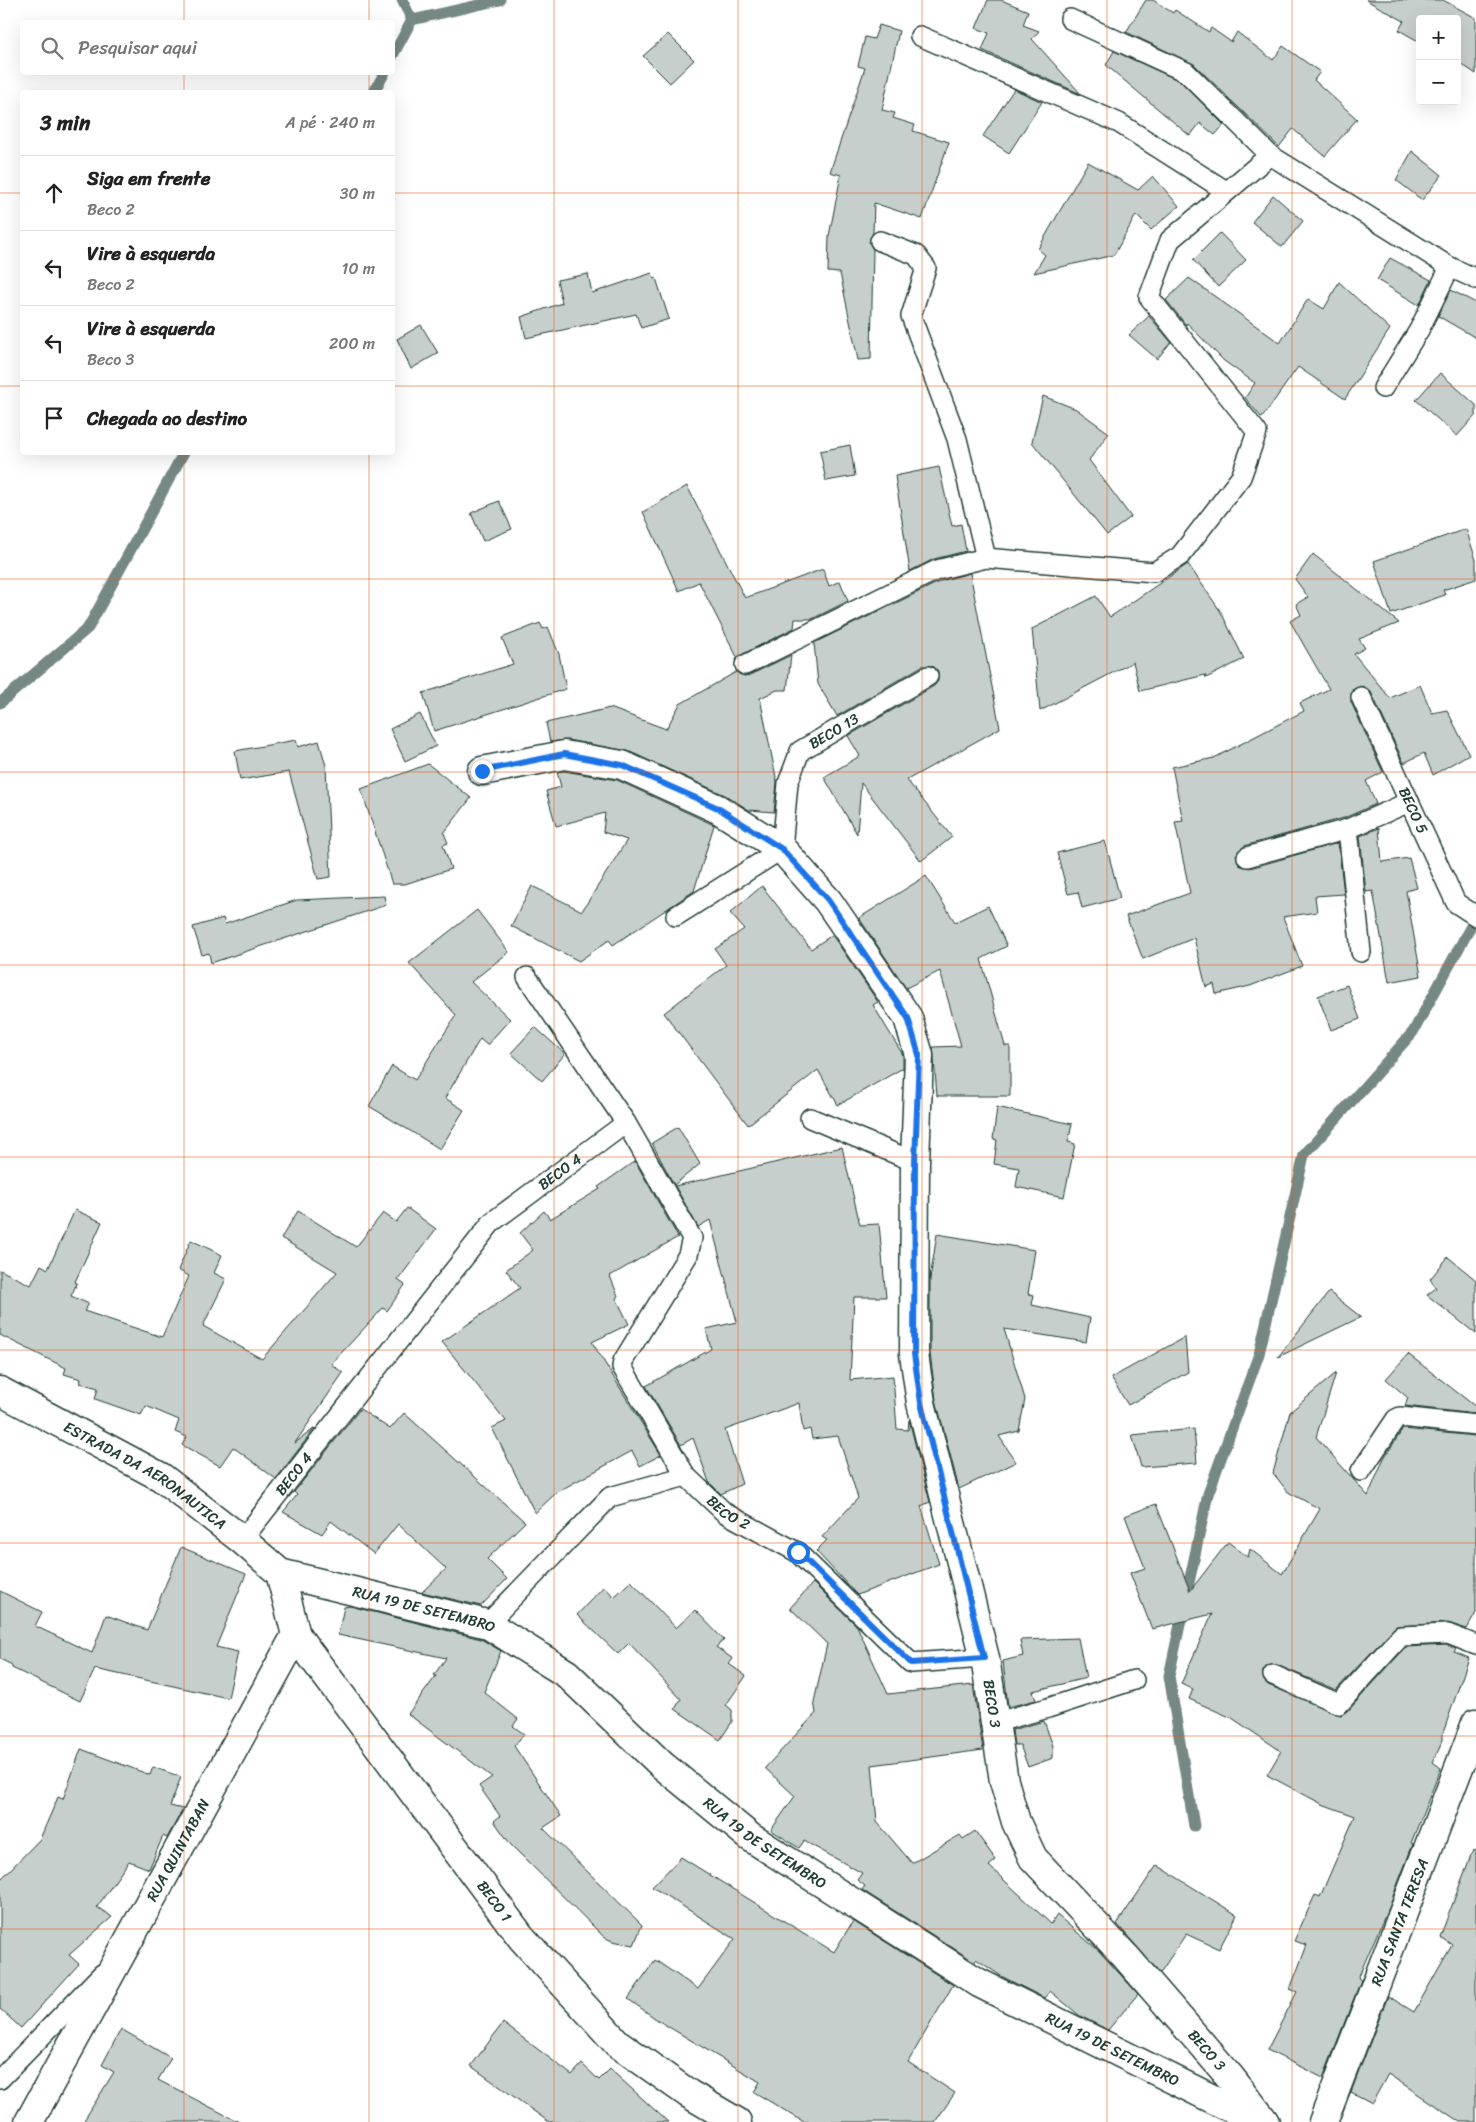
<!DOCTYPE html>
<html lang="pt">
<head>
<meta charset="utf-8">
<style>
  :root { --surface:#fff; --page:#f2f2f2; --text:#222; --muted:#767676; --line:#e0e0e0 }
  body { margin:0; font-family:Sriracha,sans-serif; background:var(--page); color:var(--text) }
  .controls { position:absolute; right:15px; top:15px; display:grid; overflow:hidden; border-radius:5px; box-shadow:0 5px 20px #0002 }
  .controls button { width:45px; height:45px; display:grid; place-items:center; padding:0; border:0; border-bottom:1px solid var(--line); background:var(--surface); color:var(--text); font:25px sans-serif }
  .stop { position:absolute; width:15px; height:15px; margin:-11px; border:4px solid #1a73e8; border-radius:50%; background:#fff }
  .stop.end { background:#1a73e8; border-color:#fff; box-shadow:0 1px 5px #0008 }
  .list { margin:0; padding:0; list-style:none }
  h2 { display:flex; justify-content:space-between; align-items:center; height:65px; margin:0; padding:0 20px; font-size:21px }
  h2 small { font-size:16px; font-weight:400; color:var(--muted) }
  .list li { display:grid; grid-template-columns:32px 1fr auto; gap:15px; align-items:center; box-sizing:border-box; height:75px; padding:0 20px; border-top:1px solid var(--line) }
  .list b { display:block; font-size:19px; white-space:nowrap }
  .list p { margin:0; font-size:16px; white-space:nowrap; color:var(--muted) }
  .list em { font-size:16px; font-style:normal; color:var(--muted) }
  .icon { flex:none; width:28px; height:28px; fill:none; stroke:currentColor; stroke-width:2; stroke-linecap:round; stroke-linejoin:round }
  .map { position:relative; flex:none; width:1476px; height:2122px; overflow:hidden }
  .search { position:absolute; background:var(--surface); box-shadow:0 5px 20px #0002; left:20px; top:20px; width:375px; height:55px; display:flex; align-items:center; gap:12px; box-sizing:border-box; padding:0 18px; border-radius:5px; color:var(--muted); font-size:19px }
  .panel { position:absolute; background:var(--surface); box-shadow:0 5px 20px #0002; left:20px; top:90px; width:375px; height:365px; border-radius:5px }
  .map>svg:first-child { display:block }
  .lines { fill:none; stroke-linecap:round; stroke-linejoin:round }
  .stream { stroke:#758883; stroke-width:11 }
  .building { fill:#c7cfcc; stroke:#1f3d34 }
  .service-casing { stroke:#1f3d34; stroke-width:22 }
  .minor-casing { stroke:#1f3d34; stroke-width:31 }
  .service { stroke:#fff; stroke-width:19 }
  .minor { stroke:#fff; stroke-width:28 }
  .route { stroke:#1a73e8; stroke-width:6 }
  .grid { fill:none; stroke:#e8590c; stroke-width:1; stroke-opacity:0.55 }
  .labels { text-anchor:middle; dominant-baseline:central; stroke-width:4; stroke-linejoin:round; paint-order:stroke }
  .street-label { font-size:15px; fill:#1f3d34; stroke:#fff }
</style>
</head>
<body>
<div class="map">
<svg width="1476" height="2122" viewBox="0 0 1476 2122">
  <rect width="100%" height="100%" fill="#fff"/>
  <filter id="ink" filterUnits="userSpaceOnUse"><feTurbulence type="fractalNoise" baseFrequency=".02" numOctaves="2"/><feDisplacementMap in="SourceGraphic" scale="10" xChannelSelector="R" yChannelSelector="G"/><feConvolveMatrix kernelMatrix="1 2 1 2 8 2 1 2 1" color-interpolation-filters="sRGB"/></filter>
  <g filter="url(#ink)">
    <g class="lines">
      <g class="stream">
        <path d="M402 0 412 20 500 0"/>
        <path d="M392 57 412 20"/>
        <path d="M374 92 385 72"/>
        <path d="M0 703 88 628 184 452"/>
        <path d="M1194 1826 1169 1676 1208 1494 1259 1354 1304 1155 1413 1032 1476 917"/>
      </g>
    </g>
    <g class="building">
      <path d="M988 0H1001L1028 11 1023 25 1039 31 1032 39 1081 94 982 50 989 33 976 28Z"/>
      <path d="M1146 0H1153L1173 13 1175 10 1209 32 1211 28 1231 42 1237 32 1273 60 1283 46 1320 72 1314 80 1357 119 1325 156 1293 129 1279 147 1194 64 1126 32Z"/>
      <path d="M1366 0H1443L1476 18V74L1457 61V19H1420V42L1399 30 1404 21Z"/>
      <path d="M879 25 899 31 882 110 895 113 893 118 915 125 913 131 949 142 922 219 874 203 873 232 869 242 873 249 871 359 858 360 840 273 828 272 829 236 841 175 830 172 865 68 858 66 865 37 874 39Z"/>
      <path d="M668 34 694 60 670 83 643 56Z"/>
      <path d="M1114 51 1180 81 1224 125 1215 135 1200 123 1190 136 1106 65Z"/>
      <path d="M1014 89 1042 102 1009 153 983 136Z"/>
      <path d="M1412 151 1442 175 1422 200 1396 180Z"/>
      <path d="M1088 162 1138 190 1153 176 1179 206 1151 230 1136 215 1114 255 1034 273 1045 255 1038 249Z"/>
      <path d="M1273 195 1303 221 1282 247 1252 222Z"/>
      <path d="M1220 233 1246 260 1218 287 1193 260Z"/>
      <path d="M1390 258 1431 280 1419 305 1377 280Z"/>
      <path d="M652 273 654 279 656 278 669 319 641 328 636 314 526 338 521 317 562 303 557 280 588 274 592 293Z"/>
      <path d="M1189 278 1280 343 1308 299 1324 309 1339 282 1390 329 1345 399 1298 367 1262 418 1245 398 1255 383 1224 361 1187 323 1186 325 1166 300Z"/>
      <path d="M1451 290 1476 303V338L1438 316Z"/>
      <path d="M1149 316 1171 342 1157 359 1129 335Z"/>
      <path d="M421 325 438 353 411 369 397 339Z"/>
      <path d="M1440 373 1476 405V415L1457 436 1416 400Z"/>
      <path d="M1043 396 1076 409 1109 433 1089 460 1131 517 1107 535 1032 442Z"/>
      <path d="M850 445 855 476 826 481 820 451Z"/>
      <path d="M939 467 952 526 961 524 966 551 934 559 910 571 895 476Z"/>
      <path d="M687 486 745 598 823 569 829 586 840 581 848 601 812 619H795L794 628 737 657 699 582 679 591 643 512Z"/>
      <path d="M499 501 512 529 483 541 471 513Z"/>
      <path d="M1466 529 1476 560V579L1443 590 1445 595 1391 614 1374 561Z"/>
      <path d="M1313 554 1399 623 1359 639 1365 648 1354 654 1390 698 1420 685 1432 713 1447 710 1469 754 1433 775 1424 753 1404 763 1371 692 1362 686 1352 690 1351 702 1383 772 1366 781 1376 804 1344 818 1244 846 1236 855 1239 865 1250 868 1338 843 1344 894 1315 896 1317 912 1283 917 1302 966 1250 986 1216 994 1214 984 1206 987 1194 938 1143 959 1126 916 1190 893 1175 822 1183 821 1172 767 1214 758 1304 711 1300 703 1329 689 1290 621 1301 615 1296 604 1308 597 1295 579Z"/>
      <path d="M1188 564 1221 612 1244 659 1206 678 1205 675 1140 691 1133 662 1040 711 1032 629 1096 596 1110 617Z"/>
      <path d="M970 573 1000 728 907 780 952 837 921 861 861 783 857 834 824 777 860 756 848 736 934 686 938 681V671L933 666H922L837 716 818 684 814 643 941 581Z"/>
      <path d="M540 623 543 629 548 627 559 654 566 689 434 731 423 693 513 664 502 638Z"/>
      <path d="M791 655 787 690H777L760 698 777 782 774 812 749 810 725 795 628 751 567 740 550 742 546 723 610 708 666 729 680 704 736 672 744 676 750 675Z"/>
      <path d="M420 714 436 746 405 761 390 729Z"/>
      <path d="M296 740 298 747 319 741 326 766 331 877 318 879 289 772 240 780 235 751Z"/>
      <path d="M428 764 471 798 444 833 448 843 443 845 451 869 405 884H392L361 789Z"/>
      <path d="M564 771 617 780 714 825 694 891 613 945 609 940 579 961 511 926 532 886 582 911 627 840 603 832 605 813 556 826 546 791 561 787 557 772Z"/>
      <path d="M1379 828 1382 862 1409 858 1417 888 1406 891 1421 976 1389 982 1373 891 1366 892 1360 836Z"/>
      <path d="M1105 841 1120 898 1082 908 1078 892 1068 894 1057 853Z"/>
      <path d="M926 876 955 922 988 906 1007 946 981 959 1005 1046H1010V1096H937L933 1047 961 1046 940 971 906 988 859 918Z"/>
      <path d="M762 886 811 949 832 935 878 1002 873 1005 903 1055V1068L838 1105 818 1070 748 1125 664 1013 726 965 715 949 744 929 730 913Z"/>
      <path d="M384 896 386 905 211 963 209 953 202 955 193 927 223 918 225 924 297 900Z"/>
      <path d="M477 910 509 952 471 982 510 1019 487 1045 480 1039 445 1098 464 1110 440 1149 369 1106 392 1066 415 1080 456 1015 409 963Z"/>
      <path d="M1347 985 1360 1019 1331 1030 1318 996Z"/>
      <path d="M535 1027 565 1054 542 1081 511 1053Z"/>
      <path d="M997 1107 1072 1124 1068 1142 1075 1144 1064 1197 1016 1187 1019 1168 994 1164 997 1140 993 1139Z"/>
      <path d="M678 1127 700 1164 674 1185 652 1143Z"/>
      <path d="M842 1147 860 1225 879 1224 886 1297H854L850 1380 893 1376 897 1429 908 1430 909 1420 930 1502 921 1506 939 1564 857 1595 816 1551 827 1540 822 1537 858 1498 838 1436 812 1439 810 1429 803 1431 799 1403 725 1430 742 1484 721 1494 709 1482 693 1438 681 1445 646 1386 711 1349 706 1329 737 1322 710 1220 698 1227 675 1186Z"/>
      <path d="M635 1161 678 1237 610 1276 618 1296 616 1298 629 1324 592 1342 661 1455 640 1466 632 1451 557 1492 535 1513 492 1428 506 1421 442 1342 520 1288 506 1270 533 1250 520 1233 544 1211 550 1219 600 1189 598 1187Z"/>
      <path d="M407 1208 436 1229 398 1280 405 1285 387 1311 383 1308 331 1364 343 1373 295 1443 315 1428 276 1479 233 1447 220 1466 182 1445 187 1437 175 1432 179 1420 146 1406 141 1415 95 1399 98 1388 80 1383 81 1379 64 1374 66 1368 0 1335V1270L31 1285 41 1265 48 1269 75 1210 102 1222 75 1282 77 1283 71 1296 89 1304 84 1311 162 1337 189 1276 178 1270 191 1240 222 1255 214 1273 226 1279 203 1326 262 1359 337 1272 281 1238 298 1211 356 1247 383 1213 396 1222Z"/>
      <path d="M937 1234 1035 1250 1028 1294 1034 1295 1032 1305 1090 1318 1086 1342 1004 1329 1025 1399 1019 1431 999 1436 1016 1462 959 1489 936 1400 930 1353V1279Z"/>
      <path d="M1448 1257 1476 1280V1334L1427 1295 1436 1288 1430 1279Z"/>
      <path d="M1329 1292 1361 1317 1278 1357Z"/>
      <path d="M1185 1337 1188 1372 1128 1405 1111 1378Z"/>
      <path d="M1408 1354 1476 1407V1414L1405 1406 1408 1398 1386 1379Z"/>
      <path d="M1336 1373 1316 1437 1368 1496 1384 1458 1403 1429 1476 1436V1613L1467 1629 1448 1623 1396 1626 1336 1690 1277 1665 1267 1666 1263 1671 1264 1681 1268 1685 1341 1715 1347 1712 1406 1647 1446 1645 1456 1649 1454 1652 1469 1658 1443 1733V1740L1433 1762 1441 1768 1411 1843 1413 1844 1390 1904 1358 1978 1361 1980 1323 2078 1267 2050 1297 1992 1290 1989 1307 1945 1294 1941 1315 1895 1320 1897 1355 1816 1322 1804 1267 1775 1281 1751 1232 1718 1189 1699 1193 1689 1181 1684 1212 1614 1152 1629 1130 1573 1145 1568 1125 1516 1156 1504 1190 1591 1228 1542 1248 1557 1250 1549 1282 1574 1320 1509 1288 1492 1273 1473 1290 1412Z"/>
      <path d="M360 1409 390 1429 404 1413 525 1522 487 1559 507 1579 481 1606 422 1592 446 1569 398 1524 374 1554 331 1521 322 1534 283 1512 297 1495 294 1492Z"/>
      <path d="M1194 1429 1197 1463 1141 1467 1132 1435Z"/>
      <path d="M181 1547 246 1574 216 1647 238 1652 228 1698 95 1669 80 1701 12 1668V1665L0 1659V1591L42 1612 35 1626 92 1653 106 1615 147 1630Z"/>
      <path d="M631 1581 676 1628 695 1610 724 1640 716 1647 733 1659 729 1664 746 1676 726 1705 732 1710V1722L720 1740 675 1709 681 1699 629 1643 618 1654 577 1615 604 1586 614 1597Z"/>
      <path d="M813 1583 857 1626 888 1694 973 1685 983 1750 872 1765 877 1822 912 1863 960 1835 963 1839 975 1831 996 1860 989 1866 1051 1924 1057 1915 1099 1951 1138 1994 1108 2030 1080 2016 1050 1991 1044 1998 1001 1976 976 1959 975 1962 862 1890 865 1886 857 1880 862 1873 804 1841 799 1848 771 1830 795 1796 765 1768 816 1713 814 1702 827 1644 790 1608Z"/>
      <path d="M350 1606 481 1639 501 1651 484 1692 518 1719 513 1726 524 1734 514 1746 561 1816 543 1828 642 1925 634 1945 612 1941 604 1937 511 1845 494 1821 500 1816 479 1786 492 1777 408 1714 436 1676 434 1675 446 1658 338 1635 344 1607Z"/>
      <path d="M1078 1638 1086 1678 1033 1691 1036 1700 1008 1707 1003 1661 1023 1656 1020 1640Z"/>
      <path d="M1044 1721 1053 1746V1758L1028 1767 1020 1745H1014L1012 1730Z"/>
      <path d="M81 1749 150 1775 153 1767 181 1777 170 1806 183 1809 167 1838 163 1836 149 1869 129 1861 97 1907 112 1917 69 1955 79 1964 21 2028 0 2009V1880L40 1839 58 1797 63 1799Z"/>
      <path d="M1473 1850 1476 1851V2122H1460L1388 2074 1372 2103 1351 2092 1388 1996 1414 2012 1452 1945 1440 1937Z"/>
      <path d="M681 1857 834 1952 853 1921 953 1985 908 2062 955 2093 935 2122H804L754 2092 760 2082 659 2021 628 1999 655 1960 698 1989 735 1939 652 1887Z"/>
      <path d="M1157 1865 1237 1915 1219 1949 1186 1934 1160 1973 1117 1924Z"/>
      <path d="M503 2023 572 2075 582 2064 599 2080 610 2069 668 2122H549L471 2066Z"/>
      <path d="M121 2029 171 2058 158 2080 239 2122H83L114 2072 102 2065Z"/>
    </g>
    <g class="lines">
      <defs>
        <g id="service">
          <path d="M1070 19 1186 72 1270 155"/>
          <path d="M920 36 1119 123 1226 191"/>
          <path d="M880 241 916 255 926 268 911 316 957 439 986 558"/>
          <path d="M1383 388 1419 330 1450 267"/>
          <path d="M745 665 937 570 986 558 1154 572 1180 556 1241 477 1257 432 1149 297 1170 240 1270 155 1450 267 1476 279"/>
          <path id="s1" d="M1361 697 1456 903 1476 916"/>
          <path d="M1348 829 1361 952"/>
          <path d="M1247 857 1348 829 1409 802"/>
          <path id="s2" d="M676 916 782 849 788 783 800 751 928 676"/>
          <path d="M527 977 626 1123 692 1238 688 1255 623 1361 622 1367 686 1476"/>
          <path d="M810 1118 915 1162"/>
          <path d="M1361 1471 1396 1419 1400 1417 1476 1425"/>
          <path id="s3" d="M242 1540 492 1222 626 1123"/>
          <path id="s4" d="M487 1624 610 1497 686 1476 725 1513 797 1552 911 1663 985 1658"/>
          <path d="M1273 1675 1339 1704 1401 1636 1448 1634 1476 1645"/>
          <path d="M993 1723 1048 1708 1134 1680"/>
          <path d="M0 2079 102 1974"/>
        </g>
        <g id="minor">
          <path id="s5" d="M482 771 564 755 622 765 718 809 782 849 828 901 908 1018 919 1055 915 1162 914 1354 921 1403 985 1658 1004 1781 1016 1822 1033 1858 1126 1957 1231 2078 1265 2122"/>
          <path id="s6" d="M0 1391 161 1477 242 1540 280 1573 487 1624 567 1674 662 1765 750 1837 979 1983 1259 2122"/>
          <path id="s7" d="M296 1635 521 1937 617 2043 689 2094 737 2122"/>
          <path id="s8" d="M29 2122 296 1635 280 1573"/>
          <path id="s9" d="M1323 2122 1476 1723"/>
        </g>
      </defs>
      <use href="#service" class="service-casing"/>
      <use href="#minor" class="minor-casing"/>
      <use href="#service" class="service"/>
      <use href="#minor" class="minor"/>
    </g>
  </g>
  <g class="lines" filter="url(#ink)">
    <path class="route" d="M482 771 564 754 622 765 718 808 782 849 828 900 908 1018 919 1055 915 1162 914 1354 921 1403 984 1658 911 1663 798 1552"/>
  </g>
  <path class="grid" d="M184 0V22M369 0V22M554 0V2122M738 0V2122M922 0V2122M1107 0V2122M1292 0V2122M184 72V92M369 72V92M0 193H22M392 193H1476M0 386H22M392 386H1476M184 452V2122M369 452V2122M0 579H1476M0 772H1476M0 965H1476M0 1157H1476M0 1350H1476M0 1543H1476M0 1736H1476M0 1929H1476"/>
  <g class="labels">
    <g class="street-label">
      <text stroke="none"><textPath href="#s2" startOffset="265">BECO 13</textPath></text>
      <text stroke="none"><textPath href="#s1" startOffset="125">BECO 5</textPath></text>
      <text stroke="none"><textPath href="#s3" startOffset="489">BECO 4</textPath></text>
      <text stroke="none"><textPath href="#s3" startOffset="84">BECO 4</textPath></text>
      <text stroke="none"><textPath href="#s6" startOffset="168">ESTRADA DA AERONAUTICA</textPath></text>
      <text stroke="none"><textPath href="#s4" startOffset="312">BECO 2</textPath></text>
      <text stroke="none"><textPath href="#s6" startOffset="484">RUA 19 DE SETEMBRO</textPath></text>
      <text stroke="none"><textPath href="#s5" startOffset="1231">BECO 3</textPath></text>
      <text stroke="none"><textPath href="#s6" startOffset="904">RUA 19 DE SETEMBRO</textPath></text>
      <text stroke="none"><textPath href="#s8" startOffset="310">RUA QUINTABAN</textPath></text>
      <text stroke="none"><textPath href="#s7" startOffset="332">BECO 1</textPath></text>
      <text stroke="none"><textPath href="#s9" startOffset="214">RUA SANTA TERESA</textPath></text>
      <text stroke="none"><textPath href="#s6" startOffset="1309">RUA 19 DE SETEMBRO</textPath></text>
      <text stroke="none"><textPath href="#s5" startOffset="1651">BECO 3</textPath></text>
    </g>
  </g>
</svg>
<div class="controls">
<button>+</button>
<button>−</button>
</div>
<div class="stop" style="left:798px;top:1552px"></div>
<div class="stop end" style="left:482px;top:771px"></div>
<div class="search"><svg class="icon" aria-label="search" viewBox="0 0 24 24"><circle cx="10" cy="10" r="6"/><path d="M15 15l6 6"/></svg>Pesquisar aqui</div>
<section class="panel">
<h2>3 min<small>A pé · 240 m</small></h2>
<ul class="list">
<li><svg class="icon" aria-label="ahead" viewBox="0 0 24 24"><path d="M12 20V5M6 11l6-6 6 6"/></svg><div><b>Siga em frente</b><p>Beco 2</p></div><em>30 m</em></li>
<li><svg class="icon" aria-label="left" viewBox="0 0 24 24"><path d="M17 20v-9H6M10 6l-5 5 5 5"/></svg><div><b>Vire à esquerda</b><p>Beco 2</p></div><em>10 m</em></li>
<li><svg class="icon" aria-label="left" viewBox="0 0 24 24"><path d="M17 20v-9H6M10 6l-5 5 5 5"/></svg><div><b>Vire à esquerda</b><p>Beco 3</p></div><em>200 m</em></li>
<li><svg class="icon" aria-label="arrive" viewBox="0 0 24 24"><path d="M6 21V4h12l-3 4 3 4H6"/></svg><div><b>Chegada ao destino</b></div></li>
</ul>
</section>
</div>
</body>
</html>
